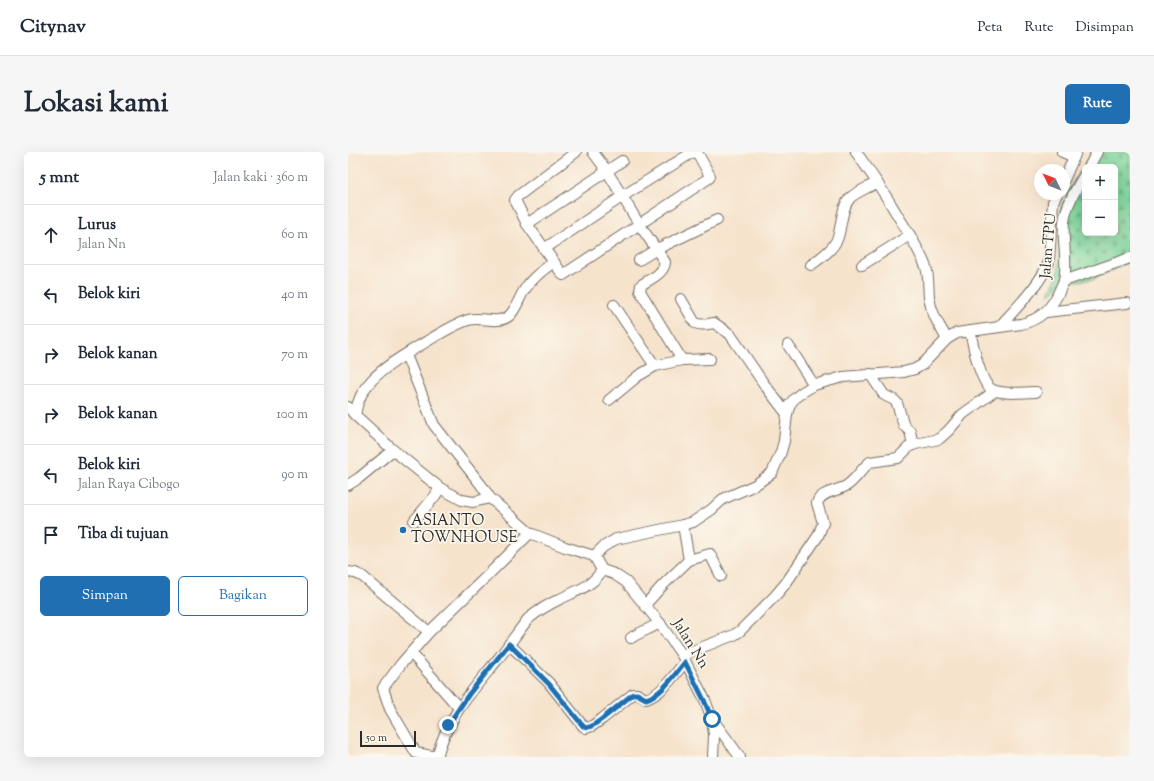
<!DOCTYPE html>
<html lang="id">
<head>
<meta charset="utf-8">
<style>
  :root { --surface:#fff; --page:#f6f6f7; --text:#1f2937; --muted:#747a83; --line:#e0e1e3; --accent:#1f6fb2 }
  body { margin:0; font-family:"Sorts Mill Goudy",serif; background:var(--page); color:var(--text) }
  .controls { position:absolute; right:12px; top:12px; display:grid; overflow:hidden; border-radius:6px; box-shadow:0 4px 16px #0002 }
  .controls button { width:36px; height:36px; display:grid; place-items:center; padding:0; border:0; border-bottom:1px solid var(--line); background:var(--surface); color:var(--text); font:20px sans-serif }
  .compass { position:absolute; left:686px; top:12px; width:36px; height:36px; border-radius:50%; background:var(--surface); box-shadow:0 4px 16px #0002; rotate:312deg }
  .scale { position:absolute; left:12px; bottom:10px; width:56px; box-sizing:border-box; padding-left:4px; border:2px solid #2b2b2b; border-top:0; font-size:11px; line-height:14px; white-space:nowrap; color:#2b2b2b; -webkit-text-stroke:3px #fbf7ec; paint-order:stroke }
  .stop { position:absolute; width:12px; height:12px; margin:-9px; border:3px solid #1f6fb2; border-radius:50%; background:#fff }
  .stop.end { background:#1f6fb2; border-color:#fff; box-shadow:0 1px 4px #0008 }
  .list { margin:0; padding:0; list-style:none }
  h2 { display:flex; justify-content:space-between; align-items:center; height:52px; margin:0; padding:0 16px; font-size:17px }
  h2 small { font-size:13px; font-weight:400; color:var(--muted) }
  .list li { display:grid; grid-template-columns:26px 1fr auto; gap:12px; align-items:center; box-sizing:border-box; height:60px; padding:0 16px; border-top:1px solid var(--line) }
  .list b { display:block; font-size:15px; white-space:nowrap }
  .list p { margin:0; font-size:13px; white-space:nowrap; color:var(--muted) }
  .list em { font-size:13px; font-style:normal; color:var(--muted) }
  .actions { display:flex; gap:8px; padding:12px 16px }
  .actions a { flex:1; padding:9px 0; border:1px solid var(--accent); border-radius:6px; text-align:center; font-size:14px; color:var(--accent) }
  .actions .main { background:var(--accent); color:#fff }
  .icon { flex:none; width:22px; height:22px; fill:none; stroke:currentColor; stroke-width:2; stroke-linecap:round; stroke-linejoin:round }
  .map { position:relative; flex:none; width:782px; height:605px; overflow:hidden; border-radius:6px }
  header { display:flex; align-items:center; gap:24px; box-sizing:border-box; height:56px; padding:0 20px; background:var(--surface); border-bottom:1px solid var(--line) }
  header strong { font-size:19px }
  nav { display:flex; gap:22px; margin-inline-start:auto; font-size:14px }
  .intro { display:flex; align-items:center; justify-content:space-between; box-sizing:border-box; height:96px; padding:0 24px }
  h1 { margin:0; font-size:28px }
  .button { padding:10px 18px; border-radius:6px; background:var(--accent); color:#fff; font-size:14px; font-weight:700 }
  main { display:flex; gap:24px; padding:0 24px }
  aside { flex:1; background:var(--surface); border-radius:6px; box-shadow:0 4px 16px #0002 }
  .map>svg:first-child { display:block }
  .cemetery { fill:url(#cemetery-stones); stroke:#537f62; fill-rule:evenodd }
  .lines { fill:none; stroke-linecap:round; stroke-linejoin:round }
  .minor-casing { stroke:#726b63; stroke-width:12 }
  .minor { stroke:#fff; stroke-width:10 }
  .route { stroke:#1f6fb2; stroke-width:5 }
  .poi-dot { fill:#1f6fb2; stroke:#fbf7ec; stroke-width:1.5 }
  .labels { text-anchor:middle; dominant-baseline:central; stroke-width:3.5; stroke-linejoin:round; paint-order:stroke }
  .street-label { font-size:15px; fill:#2b2b2b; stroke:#fbf7ec }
  .poi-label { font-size:15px; fill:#2b2b2b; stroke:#fbf7ec; text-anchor:start }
</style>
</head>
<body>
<header>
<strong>Citynav</strong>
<nav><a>Peta</a><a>Rute</a><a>Disimpan</a></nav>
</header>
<div class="intro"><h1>Lokasi kami</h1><a class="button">Rute</a></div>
<main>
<aside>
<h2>5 mnt<small>Jalan kaki · 360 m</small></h2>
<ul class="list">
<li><svg class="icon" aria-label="ahead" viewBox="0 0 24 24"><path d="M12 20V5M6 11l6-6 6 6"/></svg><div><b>Lurus</b><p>Jalan Nn</p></div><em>60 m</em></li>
<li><svg class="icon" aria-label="left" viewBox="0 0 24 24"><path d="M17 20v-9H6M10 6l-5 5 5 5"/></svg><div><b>Belok kiri</b></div><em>40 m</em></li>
<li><svg class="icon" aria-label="right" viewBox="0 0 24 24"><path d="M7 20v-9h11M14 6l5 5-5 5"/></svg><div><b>Belok kanan</b></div><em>70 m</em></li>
<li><svg class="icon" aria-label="right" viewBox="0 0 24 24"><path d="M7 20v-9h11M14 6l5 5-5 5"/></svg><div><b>Belok kanan</b></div><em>100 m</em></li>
<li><svg class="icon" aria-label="left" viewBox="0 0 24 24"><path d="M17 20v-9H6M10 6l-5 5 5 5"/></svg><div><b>Belok kiri</b><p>Jalan Raya Cibogo</p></div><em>90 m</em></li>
<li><svg class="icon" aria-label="arrive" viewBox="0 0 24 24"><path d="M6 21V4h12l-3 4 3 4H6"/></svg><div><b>Tiba di tujuan</b></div></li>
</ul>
<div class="actions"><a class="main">Simpan</a><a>Bagikan</a></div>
</aside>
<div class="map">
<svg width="782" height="605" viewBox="0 0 782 605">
  <defs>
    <pattern id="cemetery-stones" width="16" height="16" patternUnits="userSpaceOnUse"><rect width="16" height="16" fill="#7bd399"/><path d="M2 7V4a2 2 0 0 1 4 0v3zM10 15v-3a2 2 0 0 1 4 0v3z" fill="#6ab584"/></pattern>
  </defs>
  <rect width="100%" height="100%" fill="#fbf7ec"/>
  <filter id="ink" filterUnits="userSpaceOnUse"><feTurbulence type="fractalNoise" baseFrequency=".025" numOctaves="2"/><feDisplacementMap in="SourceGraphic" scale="8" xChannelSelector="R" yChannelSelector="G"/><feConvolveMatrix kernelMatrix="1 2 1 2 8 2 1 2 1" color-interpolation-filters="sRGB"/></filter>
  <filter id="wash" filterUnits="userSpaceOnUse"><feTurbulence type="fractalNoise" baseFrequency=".012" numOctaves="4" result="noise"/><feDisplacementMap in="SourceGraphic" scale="16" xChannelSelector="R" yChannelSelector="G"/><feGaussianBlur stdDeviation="0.9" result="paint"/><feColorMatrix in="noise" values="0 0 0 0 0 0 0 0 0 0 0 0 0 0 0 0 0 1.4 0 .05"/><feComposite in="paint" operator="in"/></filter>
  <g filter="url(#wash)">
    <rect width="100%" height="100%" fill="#f6e3cc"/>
    <path class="cemetery" d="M745 0H782V109L746 127 717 131 700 143 710 122 713 57 720 38ZM737 15H767V81H737Z"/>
  </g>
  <g filter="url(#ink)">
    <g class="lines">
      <defs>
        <g id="minor">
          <path d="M228 0 170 44 167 48 179 72 215 123 361 26 362 24 349 0"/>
          <path d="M245 0 259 19 291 72 317 110C316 122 302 127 293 133L292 139 334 208"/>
          <path d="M508 0C523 21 537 42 550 64 560 80 571 97 578 115 581 125 580 134 581 145 583 161 591 173 599 187"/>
          <path d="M714 0 726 5"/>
          <path d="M741 15 749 0"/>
          <path d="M716 28 728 0"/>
          <path d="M179 72 274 9"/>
          <path d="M196 97 275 44 345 0"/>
          <path d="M291 108 309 97 369 68"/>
          <path d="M463 113C474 105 489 95 491 81 494 69 494 55 502 46 508 40 522 35 529 30"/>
          <path d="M514 113 562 83"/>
          <path d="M716 129 782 106"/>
          <path d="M333 147 347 171C353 174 360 172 366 171L382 182 416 232 439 262"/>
          <path d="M266 153 307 214"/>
          <path d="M698 160 779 151"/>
          <path d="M651 175C668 156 692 133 701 110L705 50 709 42"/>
          <path d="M622 179C625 192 632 233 645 238 657 243 676 240 688 240"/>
          <path d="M440 193 466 233"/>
          <path d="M58 203 86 273 134 334 142 346"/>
          <path d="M522 222 536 243 546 248 549 251 556 274 562 279 565 293"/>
          <path d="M261 248 290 224 307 214 334 208 362 207"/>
          <path d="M0 255 7 263 45 298 92 336 114 348 125 350 142 346 182 381 217 395 246 404 254 418"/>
          <path d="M7 263C9 250 14 238 24 228 37 214 55 204 71 194 87 185 102 174 120 168 133 164 150 173 161 164 169 157 171 145 177 137 184 126 195 118 206 110"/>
          <path d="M0 333 11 326 45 298"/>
          <path d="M66 369 87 344 92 336"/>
          <path d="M246 404 255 395 268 387 335 373 345 370 363 358 375 347 407 333 424 321 433 300 436 289 439 262 442 252 447 246 453 241 466 233 495 225 556 220 567 217 574 213 599 187 609 181 673 172C692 168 703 157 711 140 712 136 715 132 716 128 720 110 714 88 716 70 718 53 728 37 737 22"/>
          <path d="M341 408 362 402 373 424"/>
          <path d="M254 418 266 422 278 430 310 469 334 503 357 548 364 567 366 583 365 605"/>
          <path d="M0 420 7 421 14 424 81 480 140 423 182 381"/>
          <path d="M297 453 315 433 341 408 335 373"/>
          <path d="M81 480 53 512 35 536 42 557 68 601 89 605"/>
          <path d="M283 486 286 484 312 471"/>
          <path d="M161 492 201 531 235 574 238 576 244 574 254 567 285 542H289L298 547C315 541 326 523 337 510"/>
          <path d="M63 501 111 556"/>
          <path d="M334 503 386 483 392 479 427 444 438 431 470 384 475 371 469 351C472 340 489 339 498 334 508 328 513 317 522 310L550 306 563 293 591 287 600 279 615 262 647 239"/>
          <path d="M365 568 392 605"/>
          <path d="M89 605C98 566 126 537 150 507 160 494 170 480 180 467 190 459 201 452 212 447 228 439 245 434 254 418"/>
        </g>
      </defs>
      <use href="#minor" class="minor-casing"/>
      <use href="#minor" class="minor"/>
    </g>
  </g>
  <g class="lines" filter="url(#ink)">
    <path class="route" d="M100 573 121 542 161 492 201 532 235 574 238 576 244 574 254 567 285 542H289L298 547C315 542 326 523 337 510L356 548 364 567"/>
  </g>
  <circle class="poi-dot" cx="55" cy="378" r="4"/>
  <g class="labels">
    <g class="street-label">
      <text transform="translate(701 94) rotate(-85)">Jalan TPU</text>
      <text transform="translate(342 492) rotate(58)">Jalan Nn</text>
    </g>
    <g class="poi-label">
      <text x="63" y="369">ASIANTO<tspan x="63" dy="17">TOWNHOUSE</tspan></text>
    </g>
  </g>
</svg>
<div class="controls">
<button>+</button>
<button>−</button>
</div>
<svg class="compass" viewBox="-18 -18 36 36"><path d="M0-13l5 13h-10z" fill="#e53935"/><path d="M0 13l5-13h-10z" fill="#747a83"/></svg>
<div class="scale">50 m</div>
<div class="stop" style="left:364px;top:567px"></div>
<div class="stop end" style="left:100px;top:573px"></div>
</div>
</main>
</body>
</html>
